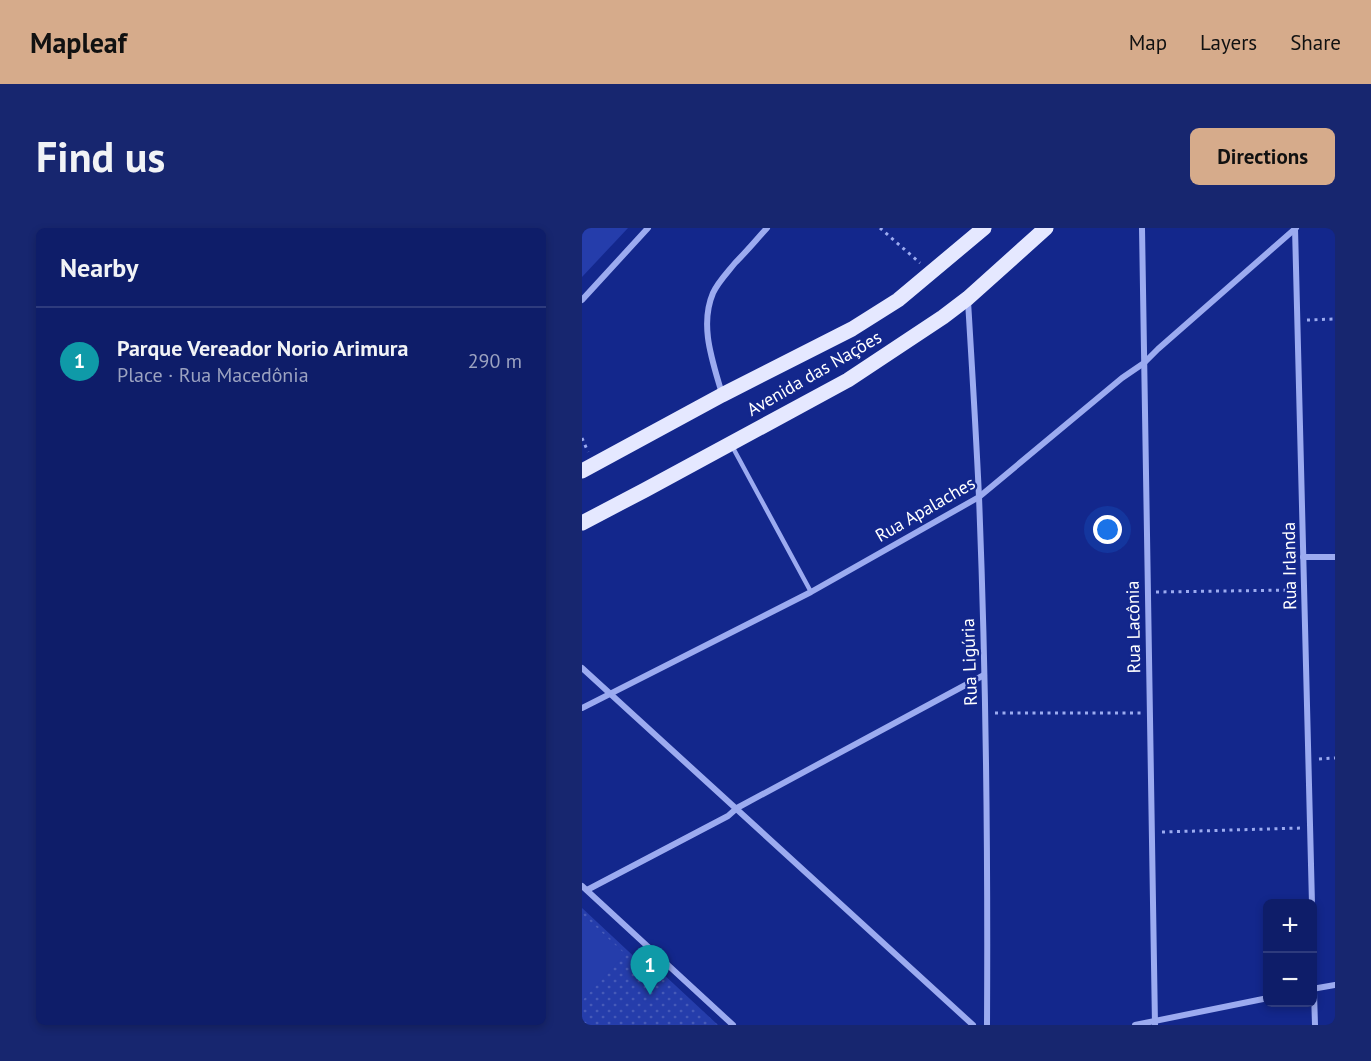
<!DOCTYPE html>
<html lang="en">
<head>
<meta charset="utf-8">
<style>
  :root { --surface:#0e1d69; --page:#17266f; --text:#f1f3f6; --muted:#9ba2c0; --line:#2e3b7d; --accent:#d6ab8b }
  body { margin:0; font-family:"PT Sans",sans-serif; background:var(--page); color:var(--text) }
  .controls { position:absolute; right:18px; bottom:18px; display:grid; overflow:hidden; border-radius:9px; box-shadow:0 3px 9px #0003 }
  .controls button { width:54px; height:54px; display:grid; place-items:center; padding:0; border:0; border-bottom:2px solid var(--line); background:var(--surface); color:var(--text); font:30px sans-serif }
  .you { position:absolute; left:526px; top:302px; width:21px; height:21px; margin:-15px; border:4px solid #fff; border-radius:50%; background:#1a73e8; box-shadow:0 0 0 9px #1a73e833 }
  .badge { display:grid; place-items:center; width:39px; height:39px; border-radius:50%; background:var(--accent); color:#fff; font-size:20px; font-weight:700 }
  .pin { position:absolute; translate:-50% -50px; filter:drop-shadow(0 2px 3px #0008) }
  .pin::after { content:''; position:absolute; top:32px; width:21px; height:18px; background:inherit; clip-path:polygon(0 0,100% 0,50% 100%) }
  .list { margin:0; padding:0; list-style:none }
  h2 { display:flex; justify-content:space-between; align-items:center; height:78px; margin:0; padding:0 24px; font-size:26px }
  h2 small { font-size:20px; font-weight:400; color:var(--muted) }
  .list li { display:grid; grid-template-columns:39px 1fr auto; gap:18px; align-items:center; box-sizing:border-box; height:108px; padding:0 24px; border-top:2px solid var(--line) }
  .list b { display:block; font-size:22px; white-space:nowrap }
  .list p { margin:0; font-size:20px; white-space:nowrap; color:var(--muted) }
  .list em { font-size:20px; font-style:normal; color:var(--muted) }
  .map { position:relative; flex:none; width:753px; height:797px; overflow:hidden; border-radius:9px }
  header { display:flex; align-items:center; gap:36px; box-sizing:border-box; height:84px; padding:0 30px; background:var(--accent); color:#111 }
  header strong { font-size:28px }
  nav { display:flex; gap:33px; margin-inline-start:auto; font-size:21px }
  .intro { display:flex; align-items:center; justify-content:space-between; box-sizing:border-box; height:144px; padding:0 36px }
  h1 { margin:0; font-size:42px }
  .button { padding:15px 27px; border-radius:9px; background:var(--accent); color:#111; font-size:21px; font-weight:700 }
  main { display:flex; gap:36px; padding:0 36px }
  aside { flex:1; background:var(--surface); border-radius:9px; box-shadow:0 3px 9px #0003 }
  .map>svg:first-child { display:block }
  .park { fill:url(#park-dots) }
  .garden { fill:#253dab }
  .lines { fill:none; stroke-linecap:round; stroke-linejoin:round }
  .path { stroke:#9cabf0; stroke-width:3; stroke-dasharray:3 4.5; stroke-linecap:butt }
  .lane { stroke:#9cabf0; stroke-width:4.5 }
  .street { stroke:#9cabf0; stroke-width:6 }
  .primary { stroke:#e5e8ff; stroke-width:15 }
  .labels { text-anchor:middle; dominant-baseline:central; stroke-width:4.5; stroke-linejoin:round; paint-order:stroke }
  .street-label { font-size:18px; fill:#fff; stroke:#13278c }
</style>
</head>
<body>
<header>
<strong>Mapleaf</strong>
<nav><a>Map</a><a>Layers</a><a>Share</a></nav>
</header>
<div class="intro"><h1>Find us</h1><a class="button">Directions</a></div>
<main>
<aside>
<h2>Nearby<small></small></h2>
<ul class="list">
<li><span class="badge" style="background:#0f9aa8">1</span><div><b>Parque Vereador Norio Arimura</b><p>Place · Rua Macedônia</p></div><em>290 m</em></li>
</ul>
</aside>
<div class="map">
<svg width="753" height="797" viewBox="0 0 753 797">
  <defs>
    <pattern id="park-dots" width="8" height="8" patternUnits="userSpaceOnUse" patternTransform="scale(1.5)"><rect width="8" height="8" fill="#253dab"/><path d="M2 2h.1M6 6h.1" fill="none" stroke="#465ab8" stroke-width="1.8" stroke-linecap="round"/></pattern>
  </defs>
  <rect width="100%" height="100%" fill="#13278c"/>
  <path class="park" d="M0 680 60 736 65 731 136 797H0Z"/>
  <g class="garden">
    <path d="M0 0H46L0 49Z"/>
    <path d="M0 686 43 726 0 773Z"/>
  </g>
  <g class="lines">
    <g class="path">
      <path d="M298 0 338 35"/>
      <path d="M725 92 753 91"/>
      <path d="M0 210 6 224"/>
      <path d="M574 364 711 362"/>
      <path d="M413 485H560"/>
      <path d="M737 531 753 530"/>
      <path d="M580 604 720 600"/>
    </g>
    <path class="lane" d="M150 218 229 364"/>
    <g class="street">
      <path d="M560 0 573 797"/>
      <path d="M713 0 730 676"/>
      <path d="M0 72 66 0"/>
      <path d="M386 73C390 139 394 204 397 269 404 445 406 621 405 797"/>
      <path d="M140 166C131 134 117 98 131 65 136 54 145 45 153 35 164 24 174 12 185 0"/>
      <path d="M721 329H753"/>
      <path d="M0 440 391 797"/>
      <path d="M0 480 229 364 397 269 540 150 562 135 576 121 714 0"/>
      <path d="M0 658 151 797"/>
      <path d="M5 662 146 588 155 580 402 447"/>
      <path d="M730 698 733 797"/>
      <path d="M730 761 753 757"/>
      <path d="M553 797 686 770"/>
    </g>
    <g class="primary">
      <path d="M0 243 140 167 270 101 316 72 402 0"/>
      <path d="M0 295 63 262 266 152 361 89 386 70 464 0"/>
    </g>
  </g>
  <g class="labels">
    <g class="street-label">
      <text transform="translate(232 145) rotate(-30)">Avenida das Nações</text>
      <text transform="translate(343 281) rotate(-30)">Rua Apalaches</text>
      <text transform="translate(707 338) rotate(-91)">Rua Irlanda</text>
      <text transform="translate(551 399) rotate(-91)">Rua Lacônia</text>
      <text transform="translate(387 434) rotate(-92)">Rua Ligúria</text>
    </g>
  </g>
</svg>
<div class="controls">
<button>+</button>
<button>−</button>
</div>
<div class="you"></div>
<div class="pin badge" style="left:68px;top:767px;background:#0f9aa8">1</div>
</div>
</main>
</body>
</html>
